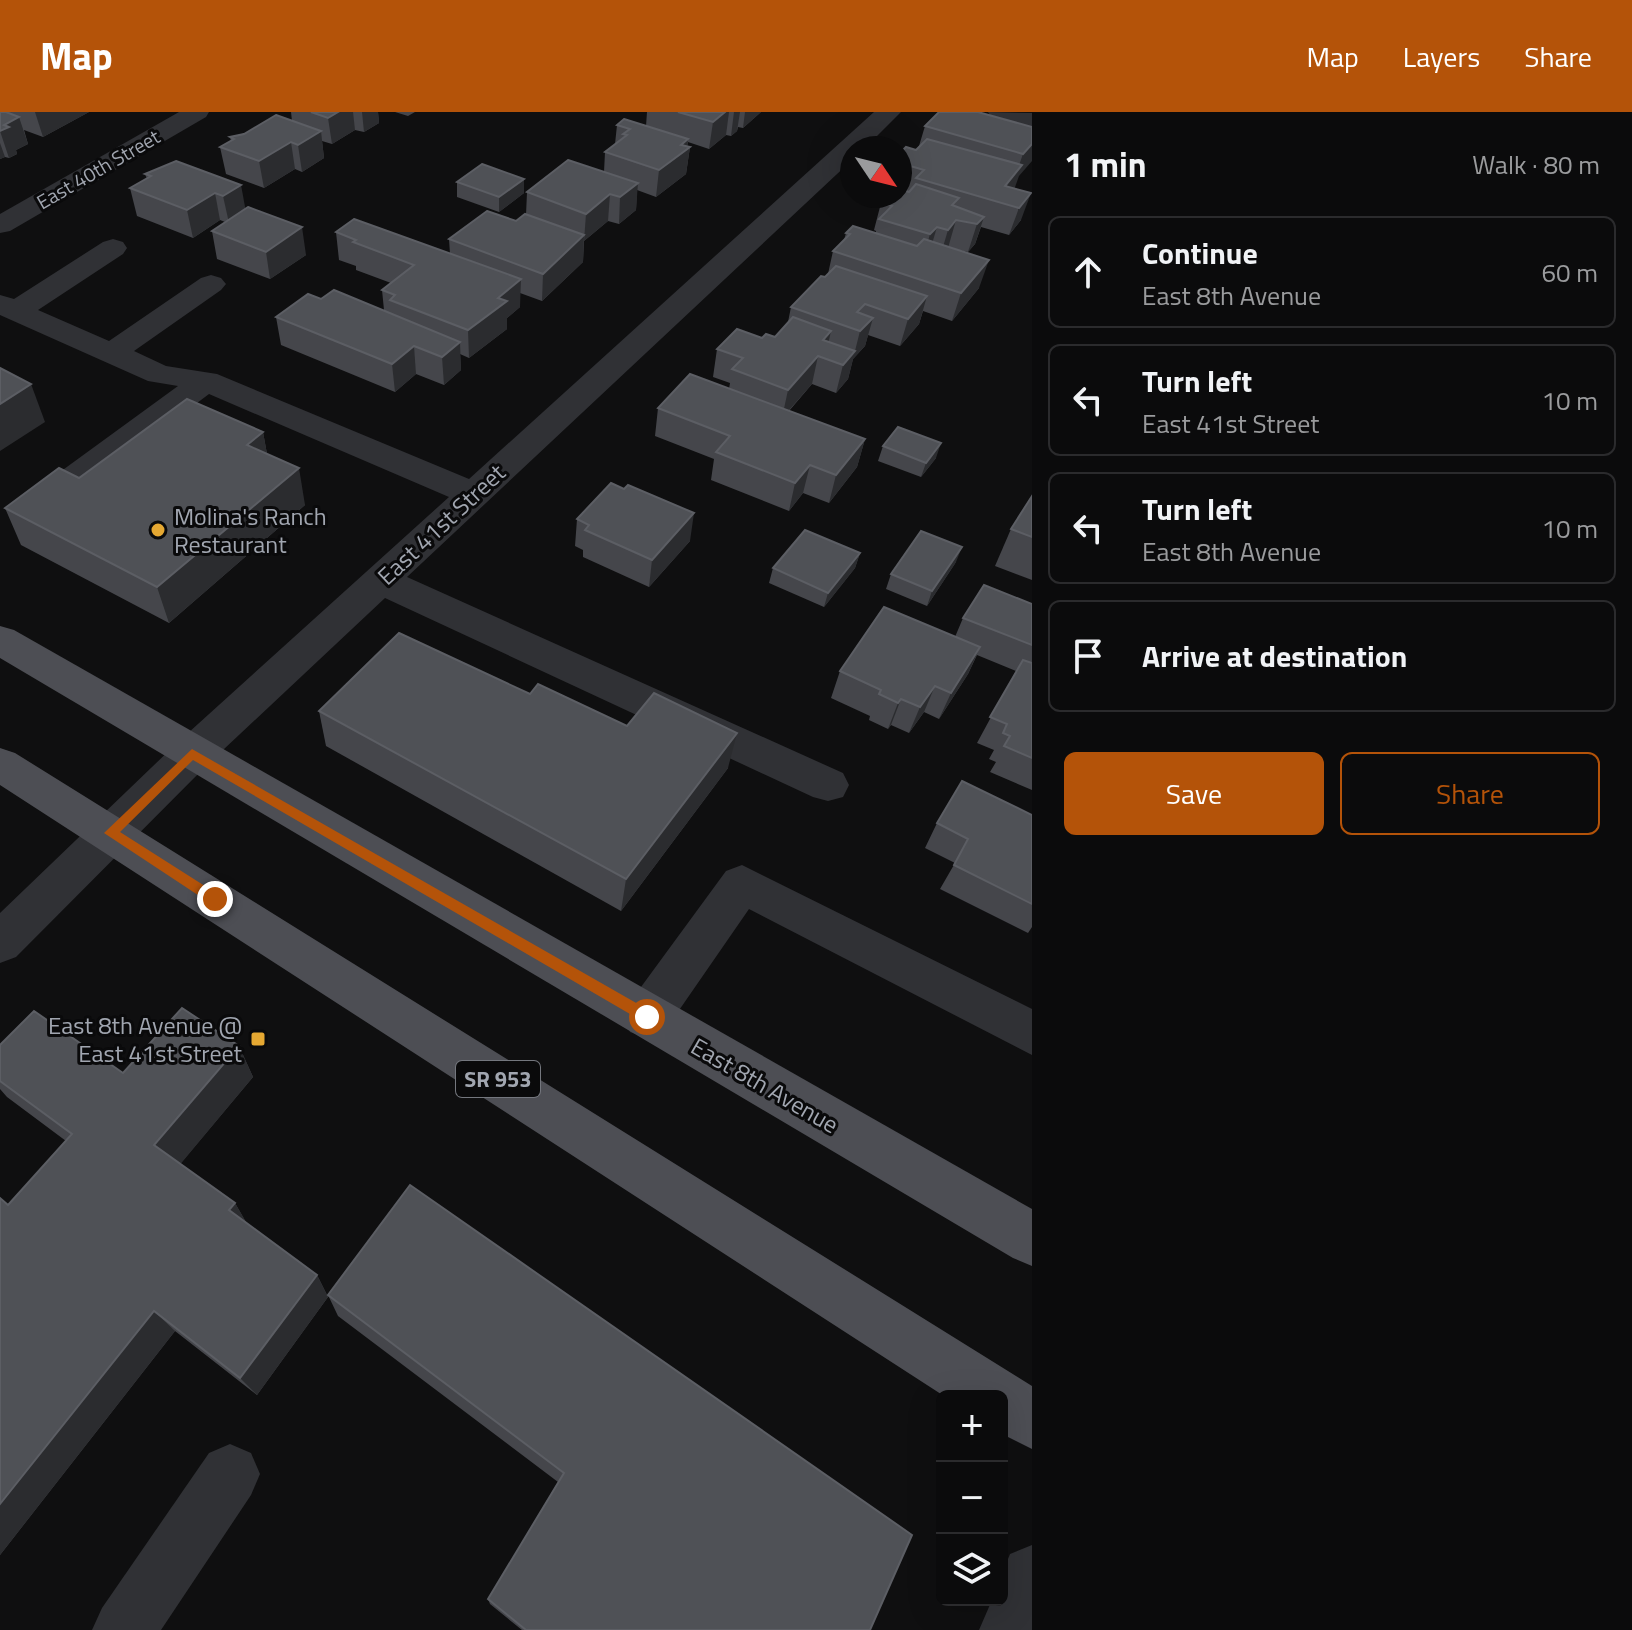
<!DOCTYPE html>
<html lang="en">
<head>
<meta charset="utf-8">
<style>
  :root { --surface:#0b0b0c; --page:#141415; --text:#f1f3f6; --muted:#9a9b9d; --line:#2b2b2d; --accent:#b45309 }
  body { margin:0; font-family:"Titillium Web",sans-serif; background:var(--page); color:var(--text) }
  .controls { position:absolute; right:24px; bottom:24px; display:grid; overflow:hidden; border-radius:12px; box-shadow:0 8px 32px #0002 }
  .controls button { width:72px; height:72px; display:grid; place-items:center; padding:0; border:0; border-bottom:2px solid var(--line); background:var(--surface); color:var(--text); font:40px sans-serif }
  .compass { position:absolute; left:840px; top:24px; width:72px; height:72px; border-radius:50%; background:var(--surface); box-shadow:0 8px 32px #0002; rotate:125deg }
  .stop { position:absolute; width:24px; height:24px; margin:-18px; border:6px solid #b45309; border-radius:50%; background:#fff }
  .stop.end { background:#b45309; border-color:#fff; box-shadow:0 2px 8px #0008 }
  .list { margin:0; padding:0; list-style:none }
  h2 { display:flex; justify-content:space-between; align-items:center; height:104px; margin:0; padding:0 32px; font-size:34px }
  h2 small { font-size:26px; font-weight:400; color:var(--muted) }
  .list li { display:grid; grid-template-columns:52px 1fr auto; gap:24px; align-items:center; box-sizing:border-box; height:112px; margin:0 16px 16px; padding:0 16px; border:2px solid var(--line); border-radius:12px }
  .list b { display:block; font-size:30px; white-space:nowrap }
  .list p { margin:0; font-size:26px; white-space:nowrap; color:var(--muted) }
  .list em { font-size:26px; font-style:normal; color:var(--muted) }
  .actions { display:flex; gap:16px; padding:24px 32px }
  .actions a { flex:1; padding:18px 0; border:2px solid var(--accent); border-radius:12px; text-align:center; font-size:28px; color:var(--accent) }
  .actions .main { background:var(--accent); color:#fff }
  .icon { flex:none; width:44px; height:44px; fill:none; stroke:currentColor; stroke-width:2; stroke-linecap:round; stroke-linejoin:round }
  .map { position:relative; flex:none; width:1032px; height:1518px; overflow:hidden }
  header { display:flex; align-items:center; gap:48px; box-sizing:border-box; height:112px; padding:0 40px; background:var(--accent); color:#fff }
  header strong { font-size:38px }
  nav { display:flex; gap:44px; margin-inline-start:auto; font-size:28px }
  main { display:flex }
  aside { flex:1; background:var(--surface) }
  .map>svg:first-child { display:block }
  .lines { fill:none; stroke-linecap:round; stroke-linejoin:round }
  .minor { fill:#303135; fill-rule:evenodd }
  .major { fill:#4d4e54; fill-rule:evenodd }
  .wall { fill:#45464b }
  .shaded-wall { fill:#2b2c2f }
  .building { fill:#4f5156; stroke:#5c5e64; stroke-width:2 }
  .route { fill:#b45309 }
  .poi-dot { fill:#e5a832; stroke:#0a0a0b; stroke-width:3 }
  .labels { text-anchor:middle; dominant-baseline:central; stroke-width:6; stroke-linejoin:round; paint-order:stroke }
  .far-street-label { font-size:20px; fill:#a1a6b0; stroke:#0a0a0b }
  .shield { fill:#0a0a0b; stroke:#74777e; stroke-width:2 }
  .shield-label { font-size:22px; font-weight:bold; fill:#a1a6b0 }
  .poi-label { font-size:24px; fill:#a1a6b0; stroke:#0a0a0b; text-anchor:start }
  .street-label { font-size:24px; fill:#a1a6b0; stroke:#0a0a0b }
</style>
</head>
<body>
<header>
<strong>Map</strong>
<nav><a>Map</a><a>Layers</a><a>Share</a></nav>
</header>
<main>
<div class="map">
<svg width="1032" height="1518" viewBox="0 0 1032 1518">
  <rect width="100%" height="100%" fill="#0f0f10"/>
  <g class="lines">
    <g class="minor">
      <path d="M179 0H209L206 5 10 119 0 121V102Z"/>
      <path d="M874 0H901L865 36H852V48L407 465 843 661 849 673 843 685 828 689 813 685 385 486 207 653 16 845 0 851V801L177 631 449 385 209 282 73 384 61 387 49 384 44 376 49 368 178 274 148 269 0 203V183L14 187 103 130 113 127 123 130 127 136 123 142 38 198 109 229 201 166 211 163 221 166 226 172 221 178 134 239 166 254 217 262 469 367Z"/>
      <path d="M988 0 1032 1V17L991 5Z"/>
      <path d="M742 753 1032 897V943L749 797 664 920 647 926 630 920 623 905 630 890 726 759Z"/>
      <path d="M230 1332 251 1341 260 1362 251 1383 161 1518H92L102 1496 209 1341Z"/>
      <path d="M1032 1433V1518H979L992 1488H1002V1462L1010 1442Z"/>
    </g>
    <g class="major">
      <path d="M0 514 14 518 1032 1097V1154L1013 1146 0 546Z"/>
      <path d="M0 636 15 641 1032 1274V1337L1002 1322V1284H944L0 673Z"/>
    </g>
  </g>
  <g class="wall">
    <path d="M0 0H89L43 25 24 18 28 32 16 38 17 42 9 46 5 45 0 47Z"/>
    <path d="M291 0H378L379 11 364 20 355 18 332 32 322 29 324 46 302 60 295 57 264 76 226 62 220 35 231 29 230 25 292 9Z"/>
    <path d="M395 0H415L408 4Z"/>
    <path d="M647 0H761L743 16 738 15 737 19 731 24 726 23 709 37 688 30 687 35H690L686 62 656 85 637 78 636 98 619 112 608 109 584 129 583 150 542 189 520 181V195L507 206V217L469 246 460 242 461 258 444 273 416 262 395 280 281 233 276 205 321 187 384 198 382 178 391 171 356 158V154L339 148 336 120 450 142 449 127 516 109 526 103 527 80 604 60 605 40 615 32 617 13 646 14Z"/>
    <path d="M925 14 1032 15 1014 76 1021 108 1009 123 981 115 975 132 968 140 954 137 979 176 952 209 923 199 919 212 900 234 868 223 865 234 853 247 848 267 836 281 812 272 789 299 865 327 857 355 829 391 803 381 789 399 711 368 714 347 655 324 658 296 729 277 730 271 713 265 717 237 762 226 775 225 788 210 791 195 828 162 833 139 844 128 846 121H876V119L874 118 881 91 900 84V41L916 38 919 34Z"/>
    <path d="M176 49 245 97 306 143 270 167 217 147 212 119 225 110 220 108 193 126 137 104 130 76 147 67 145 62Z"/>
    <path d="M524 67V81L499 100 457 85V70Z"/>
    <path d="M263 320 267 342 305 393 169 511 21 433 5 396 79 366Z"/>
    <path d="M883 334 936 346 921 365 878 349Z"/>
    <path d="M1032 384V468L995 454 1011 417Z"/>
    <path d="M577 407 690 429 649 475 583 445V438L575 434Z"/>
    <path d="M860 441 855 456 824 495 769 471 773 456Z"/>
    <path d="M956 450 927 494 886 477 891 462Z"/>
    <path d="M1032 492V678L990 660 996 650 989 647 994 638 977 631 1016 559 977 543 968 562 939 607 924 600 909 621 891 613 888 617 869 608 870 604 831 586 840 559 955 525 963 506Z"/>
    <path d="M530 582 627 614 728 656 621 799 326 634 319 599Z"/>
    <path d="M1032 703V815L1028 821 940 777 955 751 925 736 937 711Z"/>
    <path d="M0 933 123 961 239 934 253 965 180 1052 235 1091 247 1112 317 1163 328 1185 257 1283 175 1219 0 1443V1086L8 1093 66 1029 7 985 0 977Z"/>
    <path d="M328 1183 870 1518H522L490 1492 488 1487 558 1370 338 1204Z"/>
  </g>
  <g class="shaded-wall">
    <path d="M35 0H89L43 25Z"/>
    <path d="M338 0H353L355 18 332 32 328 6Z"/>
    <path d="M362 0H378L379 11 364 20Z"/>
    <path d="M725 0H729L726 23 709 37 713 10Z"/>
    <path d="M734 0H740L737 19 731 24Z"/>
    <path d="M745 0H761L743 16Z"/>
    <path d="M19 5 28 32 16 38 17 42 9 46 0 19 4 13Z"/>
    <path d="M321 19 324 46 302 60 298 33Z"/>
    <path d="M688 27 687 37 690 35 686 62 656 85 659 58 681 33Z"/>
    <path d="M291 30 295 57 264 76 259 49Z"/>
    <path d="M0 31 5 45 0 47Z"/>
    <path d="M1032 32V49L1019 64 1013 81 1005 74 1017 59 1023 42Z"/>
    <path d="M524 67V81L499 100V85Z"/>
    <path d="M638 71 636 98 619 112 620 85Z"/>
    <path d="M241 73 246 100 229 111 223 84Z"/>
    <path d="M215 81 220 108 193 126 187 98Z"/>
    <path d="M1031 81 1021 108 1009 123 1019 96Z"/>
    <path d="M610 82 608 109 584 129 586 102Z"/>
    <path d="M984 105 975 132 968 140 977 112Z"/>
    <path d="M956 108 948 136 940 145 948 118Z"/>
    <path d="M302 115 306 143 270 167 266 140Z"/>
    <path d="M937 115 929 142 922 150 930 122Z"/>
    <path d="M584 123 583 150 542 189 543 162Z"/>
    <path d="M989 148 979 176 952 209 961 181Z"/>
    <path d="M521 167 520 195 507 206V217L469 246 468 218 498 186Z"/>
    <path d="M927 184 919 212 900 234 908 207Z"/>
    <path d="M873 206 865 234 853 247 848 267 836 281 843 253 855 239 860 219Z"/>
    <path d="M831 219 825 246 823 228Z"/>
    <path d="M460 230 461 258 444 273 442 245Z"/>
    <path d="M414 234 416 262 395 280 392 252Z"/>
    <path d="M818 244 812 272 782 306 788 278Z"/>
    <path d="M31 272 45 310 0 339V292Z"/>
    <path d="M263 320 270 358 247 333Z"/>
    <path d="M865 327 857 355 829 391 836 363Z"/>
    <path d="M941 331 936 346 921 365 926 351Z"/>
    <path d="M810 353 803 381 789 399 795 371Z"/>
    <path d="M299 356 305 393 169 511 157 475Z"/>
    <path d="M694 401 690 429 649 475 652 448Z"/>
    <path d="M962 435 956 450 927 494 932 479Z"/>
    <path d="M860 441 855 456 824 495 828 481Z"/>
    <path d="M980 535 968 562 939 607 951 581Z"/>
    <path d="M935 574 924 600 909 621 920 595Z"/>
    <path d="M901 587 891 613 888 617 898 591Z"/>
    <path d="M737 621 728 656 621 799 626 767Z"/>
    <path d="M239 934 253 965 173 1061 154 1033Z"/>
    <path d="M235 1091 250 1117 229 1098Z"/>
    <path d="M317 1163 328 1185 257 1283 240 1266Z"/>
    <path d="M154 1199 175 1219 0 1443V1392Z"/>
  </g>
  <g class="building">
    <path d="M0 0H6L19 5 4 13 9 15 0 19Z"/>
    <path d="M311 0H338L328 6Z"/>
    <path d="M678 0H725L713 10Z"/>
    <path d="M939 0H978L1032 15V32L1023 42 925 14Z"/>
    <path d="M276 3 321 19 298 33 291 30 259 49 220 35 234 27 230 25 244 22Z"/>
    <path d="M624 7 688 27 681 33 690 35 659 58 605 40 627 23 623 22 630 17 617 13Z"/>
    <path d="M927 27 1022 53 1005 74 1031 81 1019 96 916 66 924 58 900 51V41L906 35 916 38Z"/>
    <path d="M568 48 638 71 620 85 610 82 586 102 527 80Z"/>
    <path d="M176 49 241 73 223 84 215 81 187 98 130 76 151 64 145 62Z"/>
    <path d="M482 52 524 67 499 85 457 70Z"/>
    <path d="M916 72 959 86 952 93 984 105 977 112 956 108 948 118 937 115 930 122 879 107 892 94 881 91 887 84H900V77L909 80Z"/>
    <path d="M248 95 302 115 266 140 212 119Z"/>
    <path d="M487 99 516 109 525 102 584 123 543 162 449 127Z"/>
    <path d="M354 107 521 167 498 186 507 189 468 218 390 188 395 183 382 178 414 153 353 130 356 128 336 120Z"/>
    <path d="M853 114 917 134 924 127 989 148 961 181 833 139 850 122 846 121Z"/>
    <path d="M836 154 927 184 908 207 865 192 857 200 873 206 860 219 791 195 821 164 825 165Z"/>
    <path d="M334 178 460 230 442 245 414 234 392 252 276 205 308 182 321 187Z"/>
    <path d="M793 205 831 219 823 228 855 239 843 253 818 244 788 278 732 257 743 246 717 237 737 217 762 226 766 222 775 225Z"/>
    <path d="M0 256 31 272 0 292Z"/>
    <path d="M690 262 865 327 836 363 810 353 795 371 716 340 730 324 658 296Z"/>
    <path d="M187 287 263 320 247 333 299 356 157 475 5 396 59 356 79 366Z"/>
    <path d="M898 315 941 331 926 351 883 334Z"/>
    <path d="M611 371 624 377 628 373 694 401 652 448 585 418 589 413 577 407Z"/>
    <path d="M1032 384V425L1011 417Z"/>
    <path d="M805 418 860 441 828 481 773 456Z"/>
    <path d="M921 419 962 435 932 479 891 462Z"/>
    <path d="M984 473 1032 492V533L963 506Z"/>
    <path d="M884 495 980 535 951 581 935 574 920 595 901 587 898 591 879 582 881 578 840 559Z"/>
    <path d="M399 521 530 582 538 572 627 614 654 581 737 621 626 767 319 599Z"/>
    <path d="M1023 548 1032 551V646L1004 634 1010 624 1003 621 1007 612 990 605Z"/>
    <path d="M962 669 1032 703V792L954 753 968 727 937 711Z"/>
    <path d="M182 896 239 934 154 1033 235 1091 229 1098 317 1163 240 1266 154 1199 0 1392V1086L8 1093 72 1022 0 969V933L34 899 123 961Z"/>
    <path d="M410 1073 912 1423 870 1518H526L488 1487 564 1361 328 1183Z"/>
  </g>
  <path class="route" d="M192 637 652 900V909H642L193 648 120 720 219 783V791H210L104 721Z"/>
  <g class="poi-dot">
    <circle cx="158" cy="418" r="8"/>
    <rect x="250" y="919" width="16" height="16" rx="4"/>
  </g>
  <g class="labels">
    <g class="far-street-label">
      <text transform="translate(98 57) rotate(-30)">East 40th Street</text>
    </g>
    <rect class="shield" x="456" y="949" width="84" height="36" rx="6"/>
    <g class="shield-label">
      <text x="498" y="967">SR 953</text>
    </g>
    <g class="poi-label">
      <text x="174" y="404">Molina's Ranch<tspan x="174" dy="28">Restaurant</tspan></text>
      <text x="242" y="913" text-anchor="end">East 8th Avenue @<tspan x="242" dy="28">East 41st Street</tspan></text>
    </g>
    <g class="street-label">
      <text transform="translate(441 412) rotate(-43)">East 41st Street</text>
      <text transform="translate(765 973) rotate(30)">East 8th Avenue</text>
    </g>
  </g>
</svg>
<div class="controls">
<button>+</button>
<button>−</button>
<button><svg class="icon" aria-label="layers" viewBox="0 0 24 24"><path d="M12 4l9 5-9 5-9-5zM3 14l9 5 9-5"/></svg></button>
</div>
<svg class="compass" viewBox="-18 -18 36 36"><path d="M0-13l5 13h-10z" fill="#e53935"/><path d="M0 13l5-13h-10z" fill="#9a9b9d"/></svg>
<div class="stop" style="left:647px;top:905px"></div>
<div class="stop end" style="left:215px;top:787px"></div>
</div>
<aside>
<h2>1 min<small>Walk · 80 m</small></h2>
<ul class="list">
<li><svg class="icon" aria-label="ahead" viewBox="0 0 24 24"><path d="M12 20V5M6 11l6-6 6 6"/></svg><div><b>Continue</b><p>East 8th Avenue</p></div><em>60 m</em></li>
<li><svg class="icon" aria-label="left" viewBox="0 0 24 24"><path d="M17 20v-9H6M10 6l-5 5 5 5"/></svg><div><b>Turn left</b><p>East 41st Street</p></div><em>10 m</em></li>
<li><svg class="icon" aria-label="left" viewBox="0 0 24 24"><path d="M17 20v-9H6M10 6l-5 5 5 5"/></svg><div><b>Turn left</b><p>East 8th Avenue</p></div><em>10 m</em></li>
<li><svg class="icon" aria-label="arrive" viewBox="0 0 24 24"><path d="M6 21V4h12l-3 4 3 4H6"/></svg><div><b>Arrive at destination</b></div></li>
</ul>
<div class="actions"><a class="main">Save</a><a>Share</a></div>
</aside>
</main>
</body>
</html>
